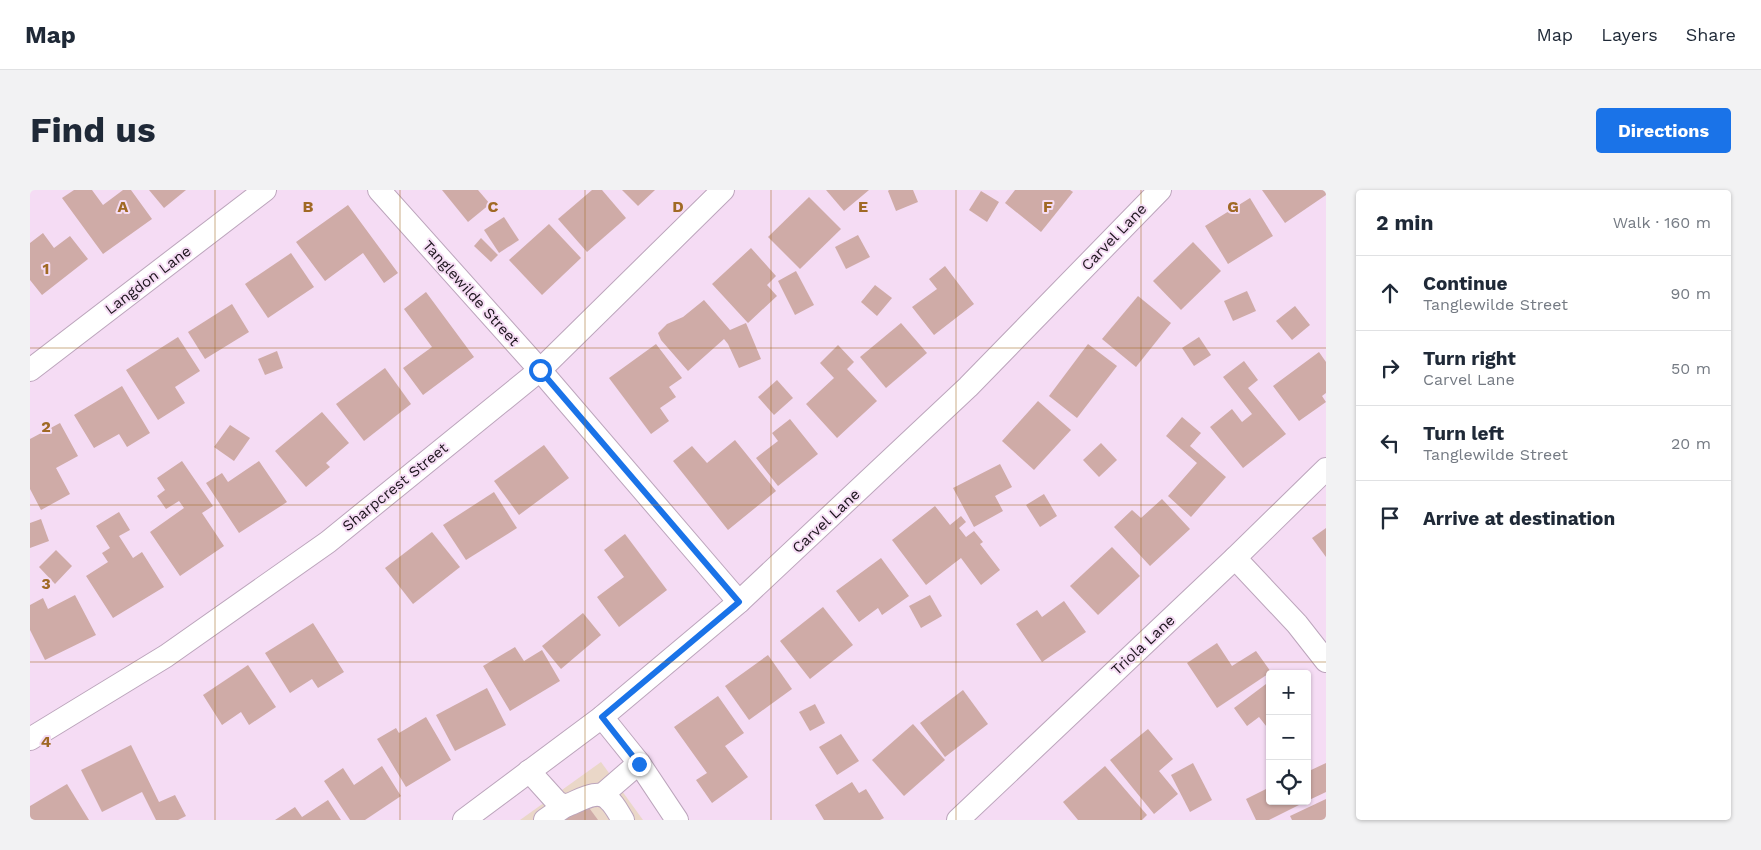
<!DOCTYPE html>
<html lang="en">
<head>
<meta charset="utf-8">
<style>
  :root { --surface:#fff; --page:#f2f2f3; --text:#1f2937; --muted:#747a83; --line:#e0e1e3; --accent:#1a73e8 }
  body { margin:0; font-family:"Work Sans",sans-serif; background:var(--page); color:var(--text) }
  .controls { position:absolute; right:15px; bottom:15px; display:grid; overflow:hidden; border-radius:5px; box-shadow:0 1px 4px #0004 }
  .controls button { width:45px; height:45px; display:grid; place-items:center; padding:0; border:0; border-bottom:1px solid var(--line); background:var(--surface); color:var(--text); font:25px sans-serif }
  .stop { position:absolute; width:15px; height:15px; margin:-11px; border:4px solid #1a73e8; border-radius:50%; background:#fff }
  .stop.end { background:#1a73e8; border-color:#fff; box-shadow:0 1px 5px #0008 }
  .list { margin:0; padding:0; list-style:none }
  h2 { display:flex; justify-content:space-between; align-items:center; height:65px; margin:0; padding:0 20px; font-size:21px }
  h2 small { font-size:16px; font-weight:400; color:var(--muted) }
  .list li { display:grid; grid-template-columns:32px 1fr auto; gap:15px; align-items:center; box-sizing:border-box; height:75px; padding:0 20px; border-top:1px solid var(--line) }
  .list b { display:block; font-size:19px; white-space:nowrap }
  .list p { margin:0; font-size:16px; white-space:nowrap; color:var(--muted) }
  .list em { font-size:16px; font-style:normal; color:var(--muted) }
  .icon { flex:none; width:28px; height:28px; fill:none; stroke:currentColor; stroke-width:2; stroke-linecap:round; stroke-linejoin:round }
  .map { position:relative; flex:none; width:1296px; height:630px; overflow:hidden; border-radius:5px }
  header { display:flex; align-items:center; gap:30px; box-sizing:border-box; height:70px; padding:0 25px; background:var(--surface); border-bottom:1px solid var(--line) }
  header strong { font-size:24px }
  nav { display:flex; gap:28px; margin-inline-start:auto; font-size:18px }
  .intro { display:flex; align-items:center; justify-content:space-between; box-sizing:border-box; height:120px; padding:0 30px }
  h1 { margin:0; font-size:35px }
  .button { padding:12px 22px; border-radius:5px; background:var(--accent); color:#fff; font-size:18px; font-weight:700 }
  main { display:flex; gap:30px; padding:0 30px }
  aside { flex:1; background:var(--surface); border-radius:5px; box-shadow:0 1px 4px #0004 }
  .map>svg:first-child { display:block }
  .commercial { fill:#ead7c8 }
  .building { fill:#cfaba7 }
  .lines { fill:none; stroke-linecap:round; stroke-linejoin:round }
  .minor-casing { stroke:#bca5bc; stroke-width:24 }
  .minor { stroke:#fff; stroke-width:22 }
  .route { stroke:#1a73e8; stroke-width:6 }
  .grid { fill:none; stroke:#a06924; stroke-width:1; stroke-opacity:0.55 }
  .labels { text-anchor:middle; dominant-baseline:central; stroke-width:4; stroke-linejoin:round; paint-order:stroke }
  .street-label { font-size:15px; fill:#1b131b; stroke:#f5dcf4 }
  .grid-label { font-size:16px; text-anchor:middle; font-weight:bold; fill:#a06924; stroke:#f5dcf4; stroke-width:4; stroke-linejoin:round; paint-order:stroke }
</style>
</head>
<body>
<header>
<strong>Map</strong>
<nav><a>Map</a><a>Layers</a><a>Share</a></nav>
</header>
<div class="intro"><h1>Find us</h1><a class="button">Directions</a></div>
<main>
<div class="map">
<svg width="1296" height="630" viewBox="0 0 1296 630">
  <rect width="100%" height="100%" fill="#f5dcf4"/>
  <path class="commercial" d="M571 572 613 630H490Z"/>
  <g class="building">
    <path d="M44 0H62L73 15 93 0H101L122 29 73 64 32 8Z"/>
    <path d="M119 0H156L134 18Z"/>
    <path d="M412 0H448L460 14 438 32Z"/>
    <path d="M562 0H572L596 28 557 62 528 29Z"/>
    <path d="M592 0H625L608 16Z"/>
    <path d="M796 0H839L814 21Z"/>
    <path d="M859 0H883L888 12 866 21 858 1Z"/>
    <path d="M985 0H1040L1043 2 1011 42 975 13Z"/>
    <path d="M1232 0H1296V5L1255 33Z"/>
    <path d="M951 1 969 12 957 32 939 20Z"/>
    <path d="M779 7 811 39 770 79 738 47Z"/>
    <path d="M1220 8 1243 46 1198 74 1175 36Z"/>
    <path d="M318 15 368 83 354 93 333 63 295 91 266 52Z"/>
    <path d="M474 27 489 50 469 63 454 40Z"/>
    <path d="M519 34 551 68 512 105 479 70Z"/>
    <path d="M13 43 24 58 40 46 58 69 12 105 0 90V53Z"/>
    <path d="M828 45 840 67 816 79 805 57Z"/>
    <path d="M451 48 468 65 461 72 444 56Z"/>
    <path d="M1163 52 1191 81 1151 120 1123 91Z"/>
    <path d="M721 58 746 86 737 95 747 106 718 133 682 94Z"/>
    <path d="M261 63 284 97 238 128 215 94Z"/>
    <path d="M915 76 944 114 904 145 882 117 907 99 899 89Z"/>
    <path d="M766 81 784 115 765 125 748 91Z"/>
    <path d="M845 95 862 108 847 126 831 112Z"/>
    <path d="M1217 101 1226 121 1203 131 1194 111Z"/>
    <path d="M396 102 444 167 393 205 373 178 402 157 374 119Z"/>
    <path d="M1108 106 1141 133 1106 177 1072 149Z"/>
    <path d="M674 110 700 140 716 133 731 169 709 178 698 154 694 149 658 181 631 150 628 143 637 134 653 127Z"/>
    <path d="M202 114 219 142 175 169 158 142Z"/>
    <path d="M1265 116 1280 135 1262 150 1246 131Z"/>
    <path d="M871 133 897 163 856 198 830 167Z"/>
    <path d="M148 147 170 181 145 197 155 213 128 230 96 180Z"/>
    <path d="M1169 147 1181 165 1164 176 1152 158Z"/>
    <path d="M626 154 652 188 639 197 646 207 630 218 639 231 621 244 579 188Z"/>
    <path d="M1058 154 1087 176 1047 228 1019 206Z"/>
    <path d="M808 155 824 172 817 179 847 211 807 248 776 214 804 188 790 173Z"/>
    <path d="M247 161 253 178 235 185 228 169Z"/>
    <path d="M1289 162 1296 172V203L1292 206 1296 212 1269 231 1243 196Z"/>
    <path d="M1214 171 1228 190 1218 198 1256 244 1213 278 1180 237 1202 219 1212 232 1222 224 1193 187Z"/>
    <path d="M355 178 381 214 334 251 306 214Z"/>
    <path d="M747 190 763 208 744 225 728 207Z"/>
    <path d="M92 196 120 243 97 257 89 244 64 258 44 225Z"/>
    <path d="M1008 211 1041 240 1004 280 972 251Z"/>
    <path d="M292 222 319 253 296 273 300 277 276 297 245 261Z"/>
    <path d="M1152 227 1171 243 1160 256 1196 287 1161 327 1138 306 1167 273 1136 246Z"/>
    <path d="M760 229 788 264 748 296 726 268 748 251 742 243Z"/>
    <path d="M30 233 48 266 26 278 40 304 11 320 0 299V249Z"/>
    <path d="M200 235 220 248 204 271 184 257Z"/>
    <path d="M705 250 746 301 698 340 643 271 662 256 677 273Z"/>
    <path d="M1071 253 1087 270 1069 287 1053 270Z"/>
    <path d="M514 255 539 288 489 325 464 291Z"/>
    <path d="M152 271 183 316 172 323 194 356 150 386 120 342 154 318 149 311 136 319 127 306 135 300 127 288Z"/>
    <path d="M229 271 257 312 209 343 176 293 192 283 198 292Z"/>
    <path d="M970 274 982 297 965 306 973 321 944 337 923 298Z"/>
    <path d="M464 302 487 338 436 370 413 335Z"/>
    <path d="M1014 304 1027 326 1010 337 996 315Z"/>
    <path d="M1132 309 1160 339 1120 376 1084 337 1102 320 1111 328Z"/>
    <path d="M905 316 920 335 931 326 936 332 929 338 936 347 944 341 953 352 950 354 970 380 951 395 931 368 896 395 862 350Z"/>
    <path d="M89 322 100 340 89 346 103 368 112 362 134 397 83 428 56 386 78 372 72 363 80 358 66 336Z"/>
    <path d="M11 329 19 351 0 358V333Z"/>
    <path d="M1296 338V367L1282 348Z"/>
    <path d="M402 342 430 377 383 414 355 378Z"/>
    <path d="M595 344 637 400 589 437 567 407 594 387 574 360Z"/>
    <path d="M1082 357 1110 386 1068 425 1040 396Z"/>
    <path d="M26 360 42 376 25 394 9 377Z"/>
    <path d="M851 368 879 406 852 425 848 418 829 432 806 401Z"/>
    <path d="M45 405 66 445 15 470 0 440V415L13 408 18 419Z"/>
    <path d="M900 405 912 426 891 438 879 416Z"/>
    <path d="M1034 411 1056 442 1012 472 986 434 1007 420 1012 427Z"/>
    <path d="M793 417 823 455 780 489 750 451Z"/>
    <path d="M553 423 571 445 531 479 512 456Z"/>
    <path d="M283 433 314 482 288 498 282 489 260 503 235 463Z"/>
    <path d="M1187 453 1202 476 1226 461 1241 482 1187 518 1157 473Z"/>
    <path d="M485 457 494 471 512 460 530 491 480 521 453 476Z"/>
    <path d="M738 465 762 499 719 530 695 496Z"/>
    <path d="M218 475 246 517 219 535 211 522 192 535 173 505Z"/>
    <path d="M1240 491V541L1229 527 1217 536 1204 518Z"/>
    <path d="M457 498 476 535 425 561 406 525Z"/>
    <path d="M933 500 958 534 915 567 890 533Z"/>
    <path d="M688 506 714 543 695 556 718 587 682 613 666 590 677 583 644 537Z"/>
    <path d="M785 514 795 533 780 541 769 522Z"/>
    <path d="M396 527 421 570 376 597 347 549 366 538 369 543Z"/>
    <path d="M883 534 915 570 874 606 842 570Z"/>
    <path d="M1118 539 1143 569 1129 581 1148 604 1124 624 1080 570Z"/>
    <path d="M811 544 829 571 807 585 789 557Z"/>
    <path d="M101 555 129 612 145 605 156 626 148 630H126L112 602 72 622 51 580Z"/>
    <path d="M1163 573 1182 610 1160 622 1141 585Z"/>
    <path d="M1296 573V602L1277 611V578L1279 581Z"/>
    <path d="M352 576 371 606 335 630H320L294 591 313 578 324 595Z"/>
    <path d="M1075 576 1117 625 1112 630H1048L1033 612Z"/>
    <path d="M822 592 829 603 836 599 854 628 850 630H794L785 615Z"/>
    <path d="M37 594 59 630H0V616Z"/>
    <path d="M1240 597V611H1277L1239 630H1226L1216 609Z"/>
    <path d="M1296 609V630H1262L1260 626Z"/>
    <path d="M298 610 311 630H245L265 617 272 627Z"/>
    <path d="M557 615 568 630H535Z"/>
  </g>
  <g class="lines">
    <defs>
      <g id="minor">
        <path d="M349 0 510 180 709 412"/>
        <path d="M0 180 235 0"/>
        <path d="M1205 368 1267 434 1296 471"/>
        <path d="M572 527 609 573 647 630"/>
        <path d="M0 549 136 466 298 352 510 180 693 0"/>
        <path d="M499 581 527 612 535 616C548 612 568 597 579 610 585 615 589 624 593 630"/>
        <path d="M572 605 609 573"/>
        <path d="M434 630 572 527 709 412 938 197 1130 0"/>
        <path d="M515 630 535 616"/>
        <path d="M928 630 1205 368 1296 279"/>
      </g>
    </defs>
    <use href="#minor" class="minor-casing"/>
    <use href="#minor" class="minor"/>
  </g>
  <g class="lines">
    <path class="route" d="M510 180 709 412 572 527 609 574"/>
  </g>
  <path class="grid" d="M185 0V630M370 0V630M555 0V630M741 0V630M926 0V630M1111 0V630M0 158H1296M0 315H1296M0 472H1296"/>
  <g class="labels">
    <g class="street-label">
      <text transform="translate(1084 47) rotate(-46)">Carvel Lane</text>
      <text transform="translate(118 90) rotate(-37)">Langdon Lane</text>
      <text transform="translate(441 103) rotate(48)">Tanglewilde Street</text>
      <text transform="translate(365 297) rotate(-39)">Sharpcrest Street</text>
      <text transform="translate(796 331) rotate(-43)">Carvel Lane</text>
      <text transform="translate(1113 455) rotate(-43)">Triola Lane</text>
    </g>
  </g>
  <g class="grid-label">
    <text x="93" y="22">A</text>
    <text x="278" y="22">B</text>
    <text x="463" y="22">C</text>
    <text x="648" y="22">D</text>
    <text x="833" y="22">E</text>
    <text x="1018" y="22">F</text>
    <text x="1203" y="22">G</text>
    <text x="16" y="84">1</text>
    <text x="16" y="242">2</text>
    <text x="16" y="399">3</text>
    <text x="16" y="557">4</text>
  </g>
</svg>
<div class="controls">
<button>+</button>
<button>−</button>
<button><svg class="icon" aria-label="locate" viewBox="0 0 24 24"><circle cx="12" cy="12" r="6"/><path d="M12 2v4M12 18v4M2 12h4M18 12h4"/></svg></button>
</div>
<div class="stop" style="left:510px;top:180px"></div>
<div class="stop end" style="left:609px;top:574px"></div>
</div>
<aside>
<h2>2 min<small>Walk · 160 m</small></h2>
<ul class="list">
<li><svg class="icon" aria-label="ahead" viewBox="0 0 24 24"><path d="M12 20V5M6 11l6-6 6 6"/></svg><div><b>Continue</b><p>Tanglewilde Street</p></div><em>90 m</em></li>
<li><svg class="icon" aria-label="right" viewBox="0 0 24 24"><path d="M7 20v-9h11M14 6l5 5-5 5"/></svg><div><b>Turn right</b><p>Carvel Lane</p></div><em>50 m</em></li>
<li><svg class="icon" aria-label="left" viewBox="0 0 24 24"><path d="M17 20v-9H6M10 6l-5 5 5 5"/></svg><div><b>Turn left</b><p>Tanglewilde Street</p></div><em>20 m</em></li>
<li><svg class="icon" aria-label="arrive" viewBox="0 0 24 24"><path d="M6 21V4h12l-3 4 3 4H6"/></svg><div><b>Arrive at destination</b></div></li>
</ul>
</aside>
</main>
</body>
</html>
